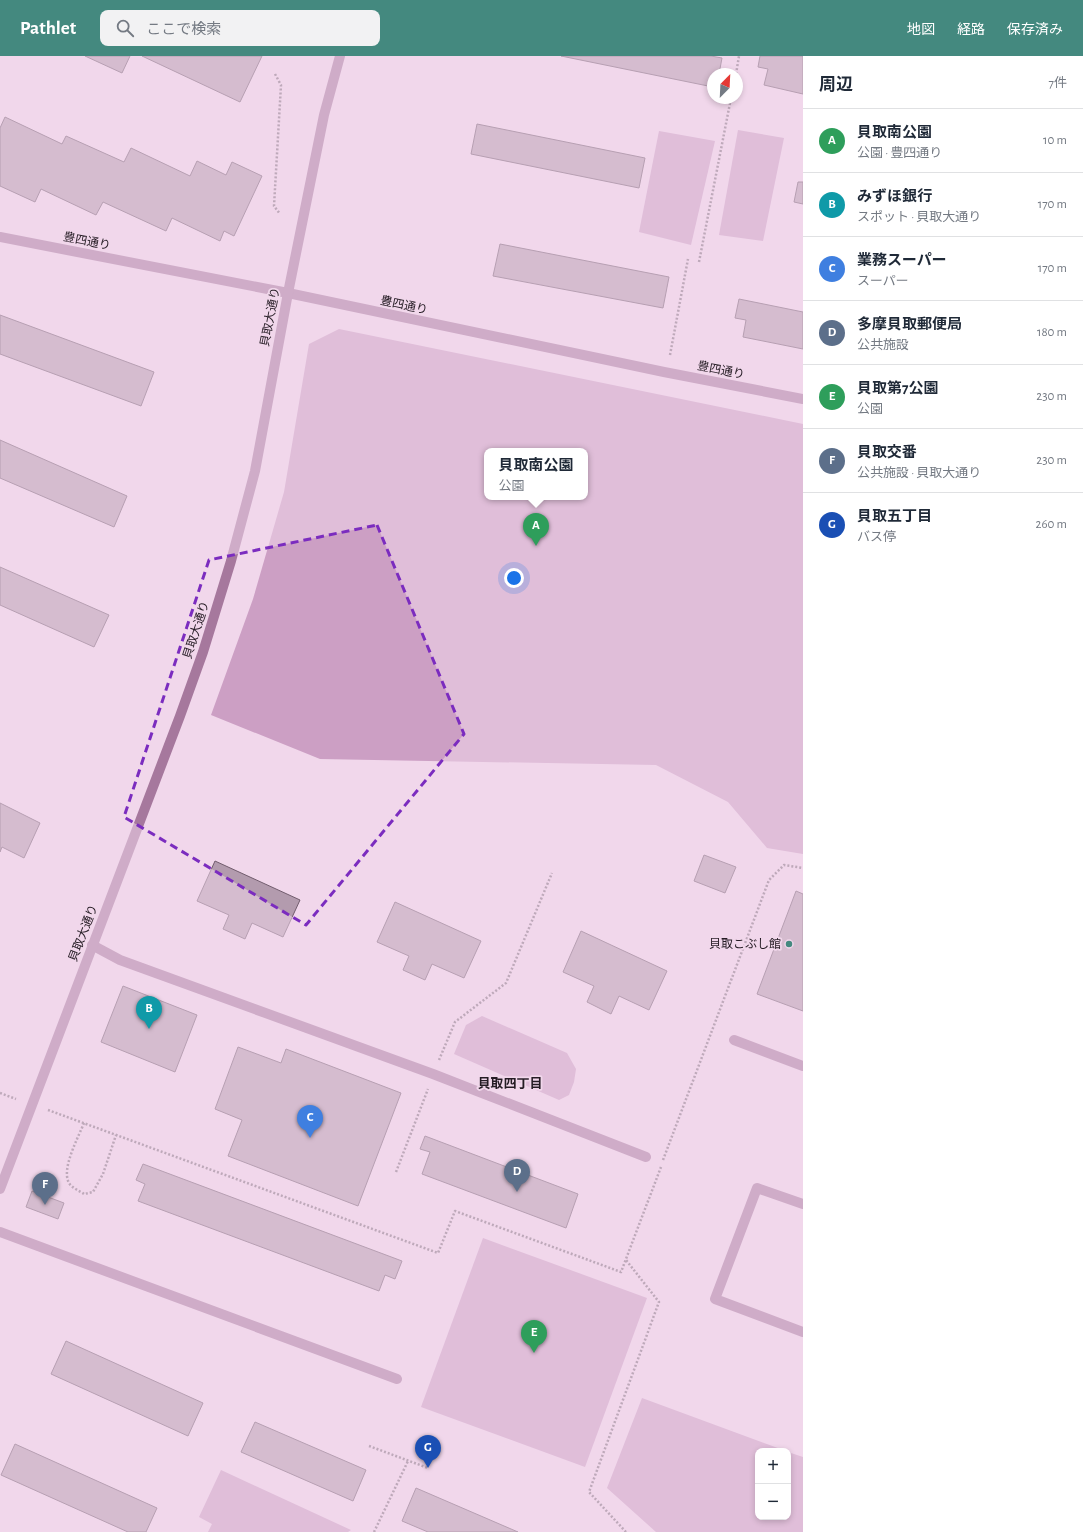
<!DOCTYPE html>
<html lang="ja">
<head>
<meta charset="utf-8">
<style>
  :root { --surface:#fff; --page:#f2f2f3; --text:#1f2937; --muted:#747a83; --line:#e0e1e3; --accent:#44897f }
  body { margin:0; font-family:"Alegreya Sans","Noto Sans JP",sans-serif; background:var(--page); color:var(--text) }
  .controls { position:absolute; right:12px; bottom:12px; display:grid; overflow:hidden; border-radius:8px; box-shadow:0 2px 6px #0003 }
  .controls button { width:36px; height:36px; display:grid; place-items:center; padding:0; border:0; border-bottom:1px solid var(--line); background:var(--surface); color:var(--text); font:20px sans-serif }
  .compass { position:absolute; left:707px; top:12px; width:36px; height:36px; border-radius:50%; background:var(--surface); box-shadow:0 2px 6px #0003; rotate:24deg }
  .you { position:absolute; left:514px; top:522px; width:14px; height:14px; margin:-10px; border:3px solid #fff; border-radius:50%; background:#1a73e8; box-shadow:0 0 0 6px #1a73e833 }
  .badge { display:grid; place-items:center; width:26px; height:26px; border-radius:50%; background:var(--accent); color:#fff; font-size:13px; font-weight:700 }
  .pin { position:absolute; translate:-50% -33px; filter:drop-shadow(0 1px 2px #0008) }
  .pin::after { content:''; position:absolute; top:21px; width:14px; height:12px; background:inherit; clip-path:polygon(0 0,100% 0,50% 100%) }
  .popup { position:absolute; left:484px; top:392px; width:104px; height:52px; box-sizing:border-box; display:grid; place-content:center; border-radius:8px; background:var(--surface); filter:drop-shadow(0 1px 3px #0005); font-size:13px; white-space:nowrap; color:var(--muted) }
  .popup b { font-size:15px; color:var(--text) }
  .popup::after { content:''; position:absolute; left:50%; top:100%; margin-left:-8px; border:8px solid transparent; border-top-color:var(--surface) }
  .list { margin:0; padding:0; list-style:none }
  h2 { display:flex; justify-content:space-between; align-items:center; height:52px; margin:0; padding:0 16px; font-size:17px }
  h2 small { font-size:13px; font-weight:400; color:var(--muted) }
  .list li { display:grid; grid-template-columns:26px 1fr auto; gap:12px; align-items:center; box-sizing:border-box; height:64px; padding:0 16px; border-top:1px solid var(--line) }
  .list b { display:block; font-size:15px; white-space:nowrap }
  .list p { margin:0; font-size:13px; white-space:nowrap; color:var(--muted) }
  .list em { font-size:13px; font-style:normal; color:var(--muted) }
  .icon { flex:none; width:22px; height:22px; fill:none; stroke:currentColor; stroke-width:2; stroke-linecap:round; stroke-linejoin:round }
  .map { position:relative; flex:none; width:803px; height:1476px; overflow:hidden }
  header { display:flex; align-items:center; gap:24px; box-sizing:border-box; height:56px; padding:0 20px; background:var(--accent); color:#fff }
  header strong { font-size:19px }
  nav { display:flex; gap:22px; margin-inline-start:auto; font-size:14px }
  .search { width:280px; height:36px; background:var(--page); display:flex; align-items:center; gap:10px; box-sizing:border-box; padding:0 14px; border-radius:8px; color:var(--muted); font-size:15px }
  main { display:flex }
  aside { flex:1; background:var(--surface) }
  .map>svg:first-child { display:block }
  .green { fill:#cc9fc4; fill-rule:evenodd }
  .building { fill:#b39bae; stroke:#715c6d }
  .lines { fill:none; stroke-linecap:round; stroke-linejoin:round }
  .path { stroke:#81717e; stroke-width:2.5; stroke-dasharray:2 2; stroke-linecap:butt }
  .minor { stroke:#a6789d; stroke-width:10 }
  .marked { fill:none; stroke:#7b2cbf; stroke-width:3; stroke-dasharray:8 5; stroke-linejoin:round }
  .poi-dot { fill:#44897f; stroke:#f1d7eb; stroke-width:1.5 }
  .labels { text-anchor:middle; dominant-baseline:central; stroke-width:3.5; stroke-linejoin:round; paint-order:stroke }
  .street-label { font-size:12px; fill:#251c24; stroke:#f1d7eb }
  .poi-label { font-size:12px; fill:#251c24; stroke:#f1d7eb; text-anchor:end }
  .neighbourhood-label { font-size:13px; font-weight:bold; fill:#251c24; stroke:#f1d7eb }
</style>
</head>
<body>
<header>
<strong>Pathlet</strong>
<div class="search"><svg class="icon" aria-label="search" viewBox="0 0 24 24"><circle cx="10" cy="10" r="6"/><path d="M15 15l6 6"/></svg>ここで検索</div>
<nav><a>地図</a><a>経路</a><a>保存済み</a></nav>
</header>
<main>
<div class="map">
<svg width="803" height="1476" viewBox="0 0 803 1476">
  <rect width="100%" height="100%" fill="#f1d7eb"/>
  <g class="green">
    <path d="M738 74 784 82 763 185 719 179Z"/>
    <path d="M659 75 715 85 691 189 639 176Z"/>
    <path d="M339 273 803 368V798L767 792 728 746 656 709 320 703 211 659 253 543 284 436 309 288ZM487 395H585V441H487Z"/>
    <path d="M482 960 567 997 576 1013 574 1026 569 1039 559 1044 454 998 466 969Z"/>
    <path d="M483 1182 647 1242 585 1411 421 1351Z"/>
    <path d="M642 1342 786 1395H758V1461H788V1396L803 1401V1476H656L607 1432Z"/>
    <path d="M221 1414 351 1474 348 1476H208L212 1468 199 1461Z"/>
  </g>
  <g class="building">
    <path d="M85 0H130L122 17Z"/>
    <path d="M142 0H262L240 46Z"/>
    <path d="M561 0H711L722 2 719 18H713V31Z"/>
    <path d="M760 0H803V38L764 29 768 13 758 11Z"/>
    <path d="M5 61 62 88 66 80 124 106 131 92 190 120 197 105 226 119 232 106 262 120 234 180 224 175 220 185 172 162 166 175 103 146 96 159 41 133 35 146 0 130V72Z"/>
    <path d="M477 68 645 102 639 132 471 98Z"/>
    <path d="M798 126H803V148L794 146Z"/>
    <path d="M500 188 669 221 663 252 493 220Z"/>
    <path d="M739 243 803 256V293L743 281 746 264 735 262Z"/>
    <path d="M0 259 154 316 141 350 0 298Z"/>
    <path d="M0 384 127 440 114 471 0 422Z"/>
    <path d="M0 511 109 559 94 591 0 549Z"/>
    <path d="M0 747 40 767 24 802 2 791 0 796Z"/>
    <path d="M704 799 736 811 725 837 694 825Z"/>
    <path d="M215 805 300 844 283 881 252 867 245 883 223 873 229 859 197 845Z"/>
    <path d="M796 835 803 838V955L757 938Z"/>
    <path d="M395 846 481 885 464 922 432 908 425 924 403 914 409 900 377 886Z"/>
    <path d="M581 875 667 915 649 954 619 940 611 958 587 946 594 930 563 916Z"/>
    <path d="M123 930 197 959 175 1016 101 986Z"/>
    <path d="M238 991 281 1007 286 993 401 1037 358 1150 228 1100 242 1064 215 1053Z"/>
    <path d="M425 1080 578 1138 566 1172 422 1118 430 1096 420 1093Z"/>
    <path d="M143 1108 402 1205 395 1223 385 1219 379 1235 138 1145 145 1128 136 1124Z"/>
    <path d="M32 1135 64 1147 58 1163 26 1151Z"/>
    <path d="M66 1285 203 1347 188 1380 51 1318Z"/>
    <path d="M255 1366 366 1414 353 1445 241 1396Z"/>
    <path d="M15 1388 157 1452 146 1476H128L1 1419Z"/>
    <path d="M416 1432 518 1476H428L402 1465Z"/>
  </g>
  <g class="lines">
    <g class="path">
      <path d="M275 18 281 29 274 150 280 158"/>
      <path d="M736 18 739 0"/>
      <path d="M699 206 731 42"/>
      <path d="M670 299 688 203"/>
      <path d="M439 1004 455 966 506 927 552 817"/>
      <path d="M0 1037 16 1043"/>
      <path d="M48 1054 438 1197 455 1155 621 1216 661 1111"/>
      <path d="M84 1067C78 1082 61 1113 69 1127 72 1132 80 1135 84 1138L93 1136 103 1118 116 1079"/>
      <path d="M663 1104 769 824 784 809 803 812"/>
      <path d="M396 1116 428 1033"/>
      <path d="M369 1390 428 1412"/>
      <path d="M374 1476 408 1405"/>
      <path d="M626 1476 589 1436 659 1246 626 1204"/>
    </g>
    <g class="minor">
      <path d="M0 181 288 237 664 316 803 343"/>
      <path d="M92 889 120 904 433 1018 646 1101"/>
      <path d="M734 984 803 1010"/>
      <path d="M0 1133 180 660 203 596 231 505 255 415 288 237 324 59 340 0"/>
      <path d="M803 1148 757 1132 715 1243 803 1276"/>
      <path d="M0 1176 397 1323"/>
    </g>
  </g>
  <path d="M0 0H803V1476H0ZM377 469 464 678 306 869 124 761 209 504Z" fill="#f1d7eb" fill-opacity=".55" fill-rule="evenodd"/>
  <path class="marked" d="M377 469 464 678 306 869 124 761 209 504Z"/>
  <circle class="poi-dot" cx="789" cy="888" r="4"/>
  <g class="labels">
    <g class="street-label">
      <text transform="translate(87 185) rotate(11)">豊四通り</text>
      <text transform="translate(404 249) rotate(12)">豊四通り</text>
      <text transform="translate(270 261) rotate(-79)">貝取大通り</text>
      <text transform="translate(721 314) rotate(11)">豊四通り</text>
      <text transform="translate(196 574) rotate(-72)">貝取大通り</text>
      <text transform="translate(83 877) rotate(-69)">貝取大通り</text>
    </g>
    <g class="poi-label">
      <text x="781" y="888">貝取こぶし館</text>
    </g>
    <g class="neighbourhood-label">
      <text x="510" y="1028">貝取四丁目</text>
    </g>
  </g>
</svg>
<div class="controls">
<button>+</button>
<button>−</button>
</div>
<svg class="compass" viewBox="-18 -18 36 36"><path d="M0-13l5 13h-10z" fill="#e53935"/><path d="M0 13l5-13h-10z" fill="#747a83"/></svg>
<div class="you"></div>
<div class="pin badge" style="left:536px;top:490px;background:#2e9e5b">A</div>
<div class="popup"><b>貝取南公園</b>公園</div>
<div class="pin badge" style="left:149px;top:973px;background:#0f9aa8">B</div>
<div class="pin badge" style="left:310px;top:1082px;background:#3f7fe0">C</div>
<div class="pin badge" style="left:517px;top:1136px;background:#5c6f8a">D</div>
<div class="pin badge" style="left:534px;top:1297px;background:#2e9e5b">E</div>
<div class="pin badge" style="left:45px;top:1149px;background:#5c6f8a">F</div>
<div class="pin badge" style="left:428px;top:1412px;background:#1a4fb4">G</div>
</div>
<aside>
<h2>周辺<small>7件</small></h2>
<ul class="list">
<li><span class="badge" style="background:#2e9e5b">A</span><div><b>貝取南公園</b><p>公園 · 豊四通り</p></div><em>10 m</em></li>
<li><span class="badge" style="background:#0f9aa8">B</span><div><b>みずほ銀行</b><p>スポット · 貝取大通り</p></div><em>170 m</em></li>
<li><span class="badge" style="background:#3f7fe0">C</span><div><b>業務スーパー</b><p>スーパー</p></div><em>170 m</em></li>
<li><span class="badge" style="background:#5c6f8a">D</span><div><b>多摩貝取郵便局</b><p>公共施設</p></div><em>180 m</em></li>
<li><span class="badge" style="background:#2e9e5b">E</span><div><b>貝取第7公園</b><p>公園</p></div><em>230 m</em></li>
<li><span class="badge" style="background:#5c6f8a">F</span><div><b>貝取交番</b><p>公共施設 · 貝取大通り</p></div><em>230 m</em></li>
<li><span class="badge" style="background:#1a4fb4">G</span><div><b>貝取五丁目</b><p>バス停</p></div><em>260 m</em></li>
</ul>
</aside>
</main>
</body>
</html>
